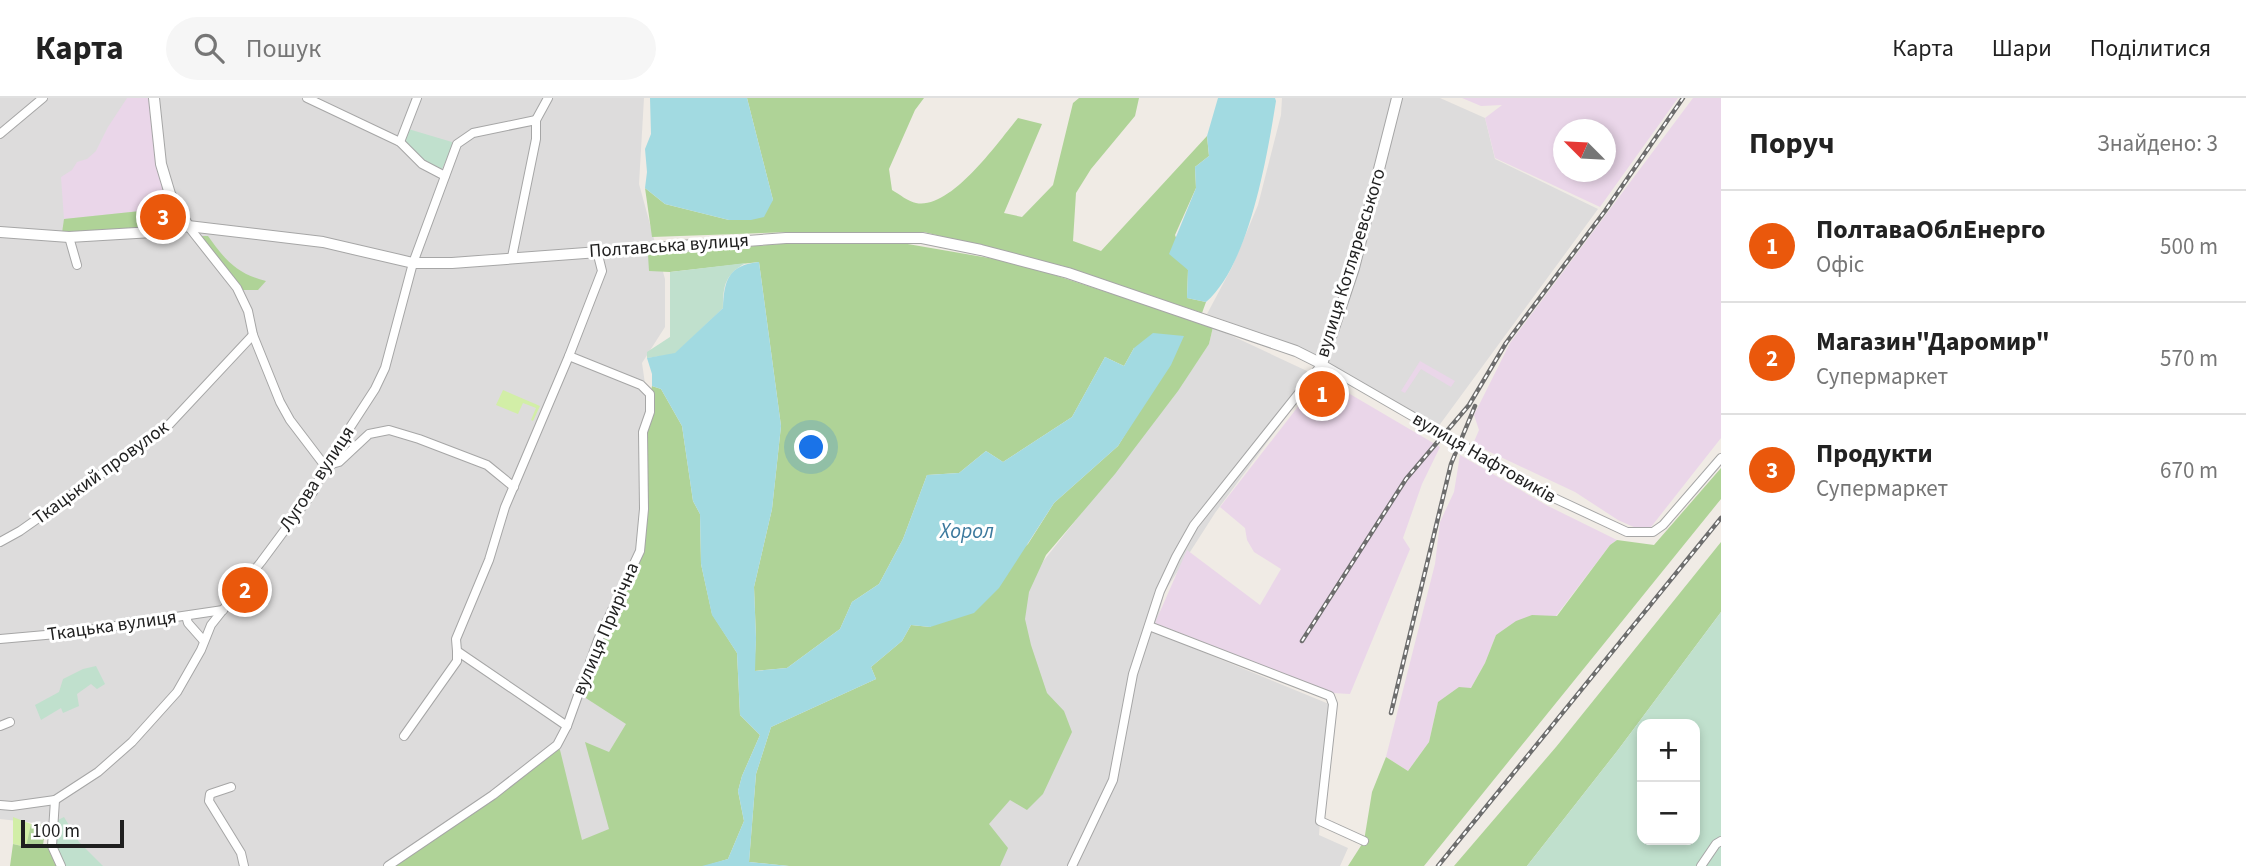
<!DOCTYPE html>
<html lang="uk">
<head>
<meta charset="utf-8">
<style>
  :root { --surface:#fff; --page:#f6f6f6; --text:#222; --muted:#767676; --line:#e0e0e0; --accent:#ea580c }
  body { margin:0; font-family:"Source Sans 3",sans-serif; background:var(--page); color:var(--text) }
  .controls { position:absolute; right:21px; bottom:21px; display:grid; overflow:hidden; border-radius:14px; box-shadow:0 4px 10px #0003 }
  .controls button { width:63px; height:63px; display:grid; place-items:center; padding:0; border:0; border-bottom:2px solid var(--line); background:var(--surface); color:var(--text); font:35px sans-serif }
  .compass { position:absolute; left:1553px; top:21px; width:63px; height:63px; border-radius:50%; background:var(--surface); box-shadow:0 4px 10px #0003; rotate:294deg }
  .scale { position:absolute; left:21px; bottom:18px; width:103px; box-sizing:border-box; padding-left:7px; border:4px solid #1f1f1f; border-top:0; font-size:19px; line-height:24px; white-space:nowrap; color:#1f1f1f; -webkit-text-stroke:5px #fff; paint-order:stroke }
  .you { position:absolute; left:812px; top:350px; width:24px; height:24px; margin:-18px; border:5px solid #fff; border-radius:50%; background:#1a73e8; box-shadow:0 0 0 10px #1a73e833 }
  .badge { display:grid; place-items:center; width:46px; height:46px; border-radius:50%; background:var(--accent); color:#fff; font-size:23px; font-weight:700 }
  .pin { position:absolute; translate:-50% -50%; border:4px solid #fff; box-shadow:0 2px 7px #0006 }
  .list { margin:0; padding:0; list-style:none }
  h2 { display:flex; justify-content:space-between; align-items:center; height:91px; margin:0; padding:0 28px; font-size:30px }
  h2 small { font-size:23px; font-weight:400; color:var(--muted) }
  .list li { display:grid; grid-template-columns:46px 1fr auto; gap:21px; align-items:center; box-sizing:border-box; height:112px; padding:0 28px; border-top:2px solid var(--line) }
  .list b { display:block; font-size:26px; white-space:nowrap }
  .list p { margin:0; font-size:23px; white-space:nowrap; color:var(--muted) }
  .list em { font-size:23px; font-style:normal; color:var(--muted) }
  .icon { flex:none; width:38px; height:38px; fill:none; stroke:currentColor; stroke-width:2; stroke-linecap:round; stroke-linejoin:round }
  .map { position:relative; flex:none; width:1721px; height:768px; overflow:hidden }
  header { display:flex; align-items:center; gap:42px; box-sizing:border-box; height:98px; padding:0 35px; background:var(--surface); border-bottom:2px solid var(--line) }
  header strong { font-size:33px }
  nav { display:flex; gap:38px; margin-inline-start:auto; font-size:24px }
  .search { width:490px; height:63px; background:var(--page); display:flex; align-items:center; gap:18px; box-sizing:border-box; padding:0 24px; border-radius:38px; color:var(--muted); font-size:26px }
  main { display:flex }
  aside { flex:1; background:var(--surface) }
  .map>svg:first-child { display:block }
  .residential { fill:#dddcdc }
  .industrial { fill:#ead6e9; fill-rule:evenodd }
  .grass { fill:#d2eea7 }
  .forest { fill:#afd397 }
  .wetland { fill:#c0e0cd; fill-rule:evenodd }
  .water { fill:#a2dae1 }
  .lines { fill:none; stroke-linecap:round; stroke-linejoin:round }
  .minor-casing { stroke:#a6a6a6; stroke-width:10 }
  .tertiary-casing { stroke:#a6a6a6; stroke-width:12 }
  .minor { stroke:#fff; stroke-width:8 }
  .tertiary { stroke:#fff; stroke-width:10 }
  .rail-casing { stroke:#6d6d6d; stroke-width:4.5 }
  .rail { stroke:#fff; stroke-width:2; stroke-dasharray:5; stroke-linecap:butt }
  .labels { text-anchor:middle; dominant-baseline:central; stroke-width:6; stroke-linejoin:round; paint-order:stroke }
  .street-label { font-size:19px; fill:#1f1f1f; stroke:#fff }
  .water-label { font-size:21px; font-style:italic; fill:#3c799d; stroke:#fff }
</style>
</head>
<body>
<header>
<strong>Карта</strong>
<div class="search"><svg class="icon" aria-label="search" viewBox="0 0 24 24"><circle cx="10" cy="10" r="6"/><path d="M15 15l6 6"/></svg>Пошук</div>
<nav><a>Карта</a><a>Шари</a><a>Поділитися</a></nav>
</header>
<main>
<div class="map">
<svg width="1721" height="768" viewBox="0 0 1721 768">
  <rect width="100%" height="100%" fill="#f0ebe5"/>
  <g class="residential">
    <path d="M0 0H644L639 86 665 181V229L642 265 651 327 640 580 613 735 510 768H100L62 728 0 721Z"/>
    <path d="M1282 0H1440L1485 20 1495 61 1598 111 1438 329 1328 265 1292 247 1207 216 1232 169 1258 107 1281 17Z"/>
    <path d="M1213 229 1307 273 1314 281 1215 415 1165 493 1154 534 1329 606 1319 737 1348 750 1340 768H970L1021 543 1022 490 1171 302 1209 246Z"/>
  </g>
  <g class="industrial">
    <path d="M127 0H154L161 66 178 109 64 121 61 79 72 72 77 64 87 61 96 53 108 29Z"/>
    <path d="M1462 0H1678L1600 109 1495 60 1485 20 1502 7 1481 8ZM1563 32H1605V74H1563Z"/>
    <path d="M1693 0H1721V340L1651 429 1636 430 1618 422 1575 394 1473 346 1479 332 1474 317 1510 245Z"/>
    <path d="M1420 263 1455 283 1451 289 1421 271 1405 295 1401 293Z"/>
    <path d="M1321 279 1440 349 1422 386 1403 440 1410 451 1350 596 1333 595 1155 525 1187 452 1260 507 1281 471 1254 454 1247 442 1245 430 1220 409Z"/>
    <path d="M1460 357 1546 407 1617 442 1610 447 1556 518H1532L1496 537 1485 565 1471 590 1438 604 1429 644 1408 673 1386 659 1435 466 1440 424 1454 394Z"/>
  </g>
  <g class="grass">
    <path d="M503 292 540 308 533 323 531 322 536 310 523 305 518 316 496 307Z"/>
    <path d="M13 719 31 726 27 749 13 746Z"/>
  </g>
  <g class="forest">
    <path d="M747 0H924L915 12 889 71 892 92C899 96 909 104 916 105 951 112 998 44 1018 20L1042 26 1004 115 1022 119 1053 87 1073 5 1079 0H1139L1135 18 1091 71 1076 95 1073 143 1101 153 1207 38 1209 58 1195 69 1196 90 1175 137 1188 172 1187 200 1206 204 1202 215 1063 168 924 134H789L652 139 645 90 665 106 729 122 773 102Z"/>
    <path d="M150 112 152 130 62 135 64 121Z"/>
    <path d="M201 138H208C225 162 237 176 266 183L258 192H242Z"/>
    <path d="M802 144H896L1018 165 1213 229 1209 246 1178 293 1115 376 1046 457 1029 494 1025 521 1031 547 1047 595 1064 613 1072 634 1043 696 1027 712 1010 702 989 726 1008 750 1000 768H789L749 764 756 676 771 629 876 581 871 569 902 543 911 527 930 529 1028 446 1054 405 1118 348 1140 312 1134 250 1124 268 1105 259 1072 319 1003 364 986 353 959 375 927 377 903 441 879 486 852 504 840 531 787 570 754 573 756 540 754 489 772 411 781 328 759 164 670 174 649 173 648 157Z"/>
    <path d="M652 288 661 291 682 328 693 403 700 416 701 466 712 516 737 555 740 617 760 637 742 678 738 693 744 723 728 761 705 768H388L557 647 560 652 582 742 609 731 585 644 609 654 626 626 578 595 640 453 643 334Z"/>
    <path d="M1721 370V401L1424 768H1348L1364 743 1372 694 1386 659 1408 673 1429 644 1438 604 1459 589 1471 590 1485 565 1496 537 1516 523 1532 517 1557 518 1610 447 1617 442 1654 447Z"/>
    <path d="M1721 444V514L1618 652 1527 768H1454L1556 649Z"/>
    <path d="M31 726 46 727 43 747 52 748 61 768H10L13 746 26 749Z"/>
  </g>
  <g class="wetland">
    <path d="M405 30 452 44V50L440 75 400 44Z"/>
    <path d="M746 165C725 176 723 188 723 210L675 256 647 260V254L670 239V174Z"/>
    <path d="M1721 514V768H1527L1618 652ZM1642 626H1695V742H1642Z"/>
    <path d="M96 568 105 586 97 591 91 586 77 596 79 608 63 615 61 610 41 622 35 607 59 594 63 581 83 571Z"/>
    <path d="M64 719 79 744 103 768H61L52 748 54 724Z"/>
  </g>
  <g class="water">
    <path d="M650 0H747L773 102 764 119 751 122H729L665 106 645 90 647 74 645 51 651 36Z"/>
    <path d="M1218 0H1275L1276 3C1267 59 1249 167 1206 204L1187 200 1188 172 1169 156 1196 90 1195 69 1209 58 1207 38Z"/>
    <path d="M759 164 781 328 772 411 754 489 756 540 755 573 787 570 840 531 852 504 879 486 903 441 927 377 959 375 986 353 1003 364 1072 319 1105 259 1124 268 1134 250 1153 235 1184 238 1171 267 1118 348 1054 405 999 490 974 515 930 529 911 527 902 543 871 569 876 581 771 629 756 676 749 764 789 768H702L728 761 744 723 738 693 742 678 760 637 740 617 737 555 712 517 701 466 700 416 693 403 682 328 661 291 652 288V276L647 260 675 255 723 210C724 183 728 167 759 164Z"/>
  </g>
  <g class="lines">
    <defs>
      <g id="minor">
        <path d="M307 0 400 44 422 66 445 78"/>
        <path d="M0 36 43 0"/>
        <path d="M400 44 417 0"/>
        <path d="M188 128 237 190 248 213 253 237 280 304 290 322 325 368 339 364 369 336 389 332 419 341 487 367 514 389"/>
        <path d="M69 139 77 167"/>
        <path d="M512 159 536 41V22L548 0"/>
        <path d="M0 444 20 433 165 331 253 237"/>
        <path d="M186 518 188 525 203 542"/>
        <path d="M1149 528 1330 598 1333 606 1320 723 1364 743"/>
        <path d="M0 541 68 535 223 512"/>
        <path d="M0 628 10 624"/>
        <path d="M567 628 457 553 456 541 489 462 505 409 569 258 602 173 597 153"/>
        <path d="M404 638 457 563V553"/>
        <path d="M231 689 210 696 209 703 241 755 244 768"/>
        <path d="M55 702 52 748 61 768"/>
        <path d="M0 707 12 708 55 702 98 674 132 644 177 594 201 552 211 527 261 464 313 394 325 368 375 291 385 270 413 165 457 46 473 35 536 22"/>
        <path d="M388 768 493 697 557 647 567 628 598 542 640 453 644 411 643 334 650 314V296L641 287 569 258"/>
        <path d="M1072 768 1113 682 1133 576 1160 493 1176 459 1194 427 1322 266 1554 400 1627 434H1653L1663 427 1721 360"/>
        <path d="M1701 768 1716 746 1721 743"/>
      </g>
      <g id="tertiary">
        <path d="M154 0 161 66 170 96 188 128"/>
        <path d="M0 134 69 139 153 134 188 128 323 144 413 165H452L786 140H922L981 152 1068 175 1296 253 1322 266 1354 170 1397 0"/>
      </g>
    </defs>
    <use href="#minor" class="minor-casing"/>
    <use href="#tertiary" class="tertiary-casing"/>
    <use href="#minor" class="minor"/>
    <use href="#tertiary" class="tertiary"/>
    <defs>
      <g id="rail">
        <path d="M1302 543 1406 381 1469 307 1506 245 1605 113 1683 0"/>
        <path d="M1391 615 1451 366 1475 308"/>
        <path d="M1438 768 1721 420"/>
      </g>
    </defs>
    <use href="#rail" class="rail-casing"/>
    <use href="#rail" class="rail"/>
  </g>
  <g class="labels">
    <g class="street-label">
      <text transform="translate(669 148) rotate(-4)">Полтавська вулиця</text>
      <text transform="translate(1351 165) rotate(-73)">вулиця Котляревського</text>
      <text transform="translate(1484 360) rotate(30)">вулиця Нафтовиків</text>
      <text transform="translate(101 375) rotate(-36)">Ткацький провулок</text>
      <text transform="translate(317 381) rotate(-57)">Лугова вулиця</text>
      <text transform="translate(112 528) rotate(-8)">Ткацька вулиця</text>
      <text transform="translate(606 531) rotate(-67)">вулиця Прирічна</text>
    </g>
    <g class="water-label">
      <text x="967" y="433">Хорол</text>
    </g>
  </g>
</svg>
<div class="controls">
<button>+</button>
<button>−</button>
</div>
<svg class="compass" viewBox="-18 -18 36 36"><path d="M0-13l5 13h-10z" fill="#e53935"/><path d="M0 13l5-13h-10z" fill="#767676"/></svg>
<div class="scale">100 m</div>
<div class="you"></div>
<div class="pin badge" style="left:1322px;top:296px">1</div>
<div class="pin badge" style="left:245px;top:492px">2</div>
<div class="pin badge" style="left:163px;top:119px">3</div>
</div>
<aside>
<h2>Поруч<small>Знайдено: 3</small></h2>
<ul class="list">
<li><span class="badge">1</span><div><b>ПолтаваОблЕнерго</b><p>Офіс</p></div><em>500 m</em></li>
<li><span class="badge">2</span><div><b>Магазин&quot;Даромир&quot;</b><p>Супермаркет</p></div><em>570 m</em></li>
<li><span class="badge">3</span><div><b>Продукти</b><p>Супермаркет</p></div><em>670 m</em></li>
</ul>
</aside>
</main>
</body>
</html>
